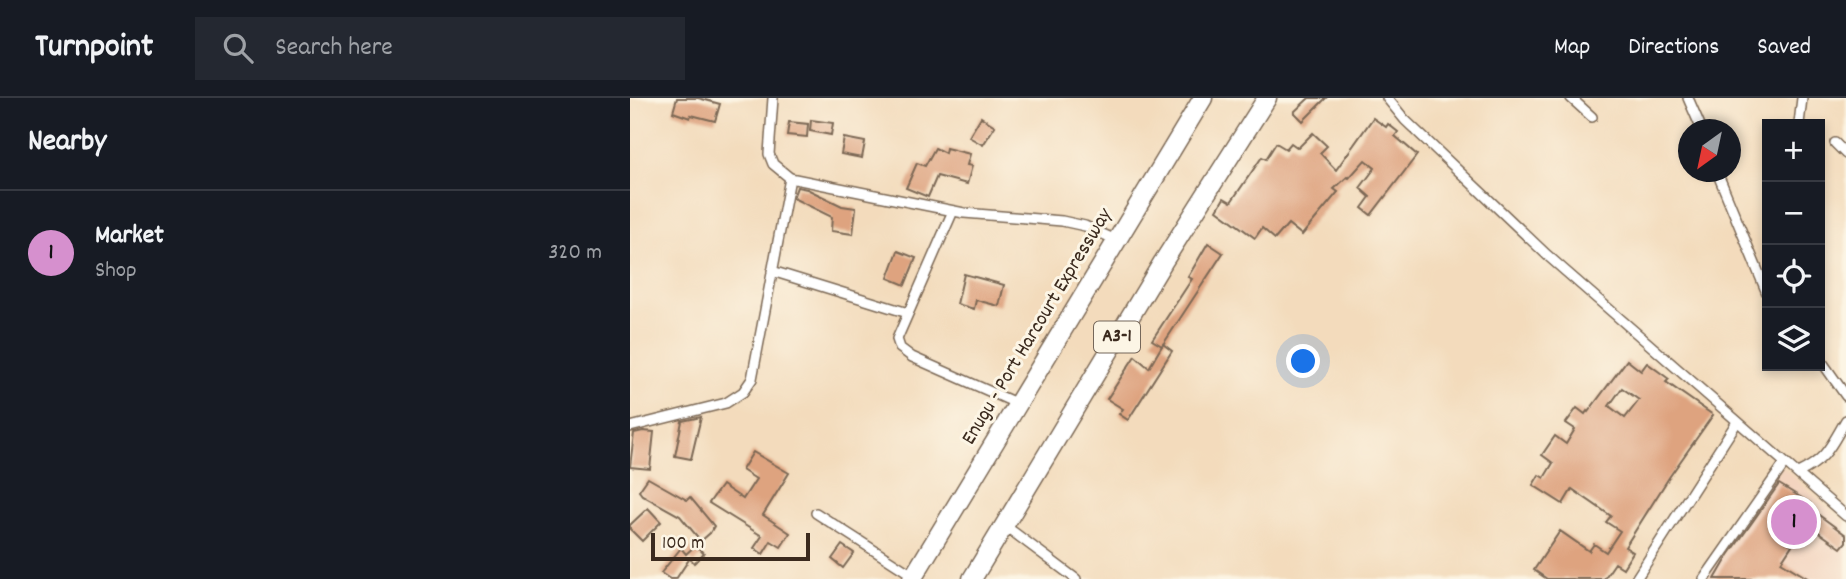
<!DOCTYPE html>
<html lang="en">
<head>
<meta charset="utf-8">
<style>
  :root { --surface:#171b24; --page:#242831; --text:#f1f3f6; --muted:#9ea1a6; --line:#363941; --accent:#d690ce }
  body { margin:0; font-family:Dekko,sans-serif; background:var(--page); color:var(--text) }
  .controls { position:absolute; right:21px; top:21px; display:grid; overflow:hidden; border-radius:0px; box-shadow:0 4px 10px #0003 }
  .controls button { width:63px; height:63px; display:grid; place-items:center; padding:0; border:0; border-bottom:2px solid var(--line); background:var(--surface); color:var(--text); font:35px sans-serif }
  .compass { position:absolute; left:1048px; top:21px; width:63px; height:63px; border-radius:50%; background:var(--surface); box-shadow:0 4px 10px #0003; rotate:213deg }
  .scale { position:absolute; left:21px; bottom:18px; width:159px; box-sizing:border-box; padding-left:7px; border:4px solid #3b2a1e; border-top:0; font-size:19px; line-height:24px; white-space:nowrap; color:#3b2a1e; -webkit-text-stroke:5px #fcf5e5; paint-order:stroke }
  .you { position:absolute; left:674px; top:264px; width:24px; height:24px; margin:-18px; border:5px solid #fff; border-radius:50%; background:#1a73e8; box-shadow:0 0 0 10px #1a73e833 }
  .badge { display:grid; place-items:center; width:46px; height:46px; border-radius:50%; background:var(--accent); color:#111; font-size:23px; font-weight:700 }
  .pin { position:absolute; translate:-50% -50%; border:4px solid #fff; box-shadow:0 2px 7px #0006 }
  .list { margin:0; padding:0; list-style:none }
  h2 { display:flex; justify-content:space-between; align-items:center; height:91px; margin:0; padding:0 28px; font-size:30px }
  h2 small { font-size:23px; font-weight:400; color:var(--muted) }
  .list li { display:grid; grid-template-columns:46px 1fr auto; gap:21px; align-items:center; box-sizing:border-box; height:126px; padding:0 28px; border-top:2px solid var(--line) }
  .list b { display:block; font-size:26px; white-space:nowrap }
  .list p { margin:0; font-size:23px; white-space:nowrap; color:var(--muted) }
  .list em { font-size:23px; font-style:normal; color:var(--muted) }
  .icon { flex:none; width:38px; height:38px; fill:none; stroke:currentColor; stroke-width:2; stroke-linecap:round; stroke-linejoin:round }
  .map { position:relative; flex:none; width:1216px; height:481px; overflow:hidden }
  header { display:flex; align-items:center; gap:42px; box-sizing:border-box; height:98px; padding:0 35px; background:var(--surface); border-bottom:2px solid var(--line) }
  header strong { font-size:33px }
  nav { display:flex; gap:38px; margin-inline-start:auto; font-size:24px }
  .search { width:490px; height:63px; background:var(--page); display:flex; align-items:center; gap:18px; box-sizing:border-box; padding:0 24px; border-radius:0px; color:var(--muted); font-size:26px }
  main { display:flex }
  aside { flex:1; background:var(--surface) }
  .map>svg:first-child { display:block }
  .built { fill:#f3d4bf }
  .building { fill:#dea37f; fill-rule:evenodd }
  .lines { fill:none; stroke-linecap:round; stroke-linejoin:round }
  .street-casing { stroke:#7b6855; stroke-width:12 }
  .highway-casing { stroke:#7b6855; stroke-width:21 }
  .street { stroke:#fff; stroke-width:9 }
  .highway { stroke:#fff; stroke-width:18 }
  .labels { text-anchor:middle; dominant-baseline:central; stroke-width:6; stroke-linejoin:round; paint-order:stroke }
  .shield { fill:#fcf5e5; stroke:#75675a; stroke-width:2 }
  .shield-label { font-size:19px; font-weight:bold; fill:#3b2a1e }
  .street-label { font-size:21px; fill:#3b2a1e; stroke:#fcf5e5 }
</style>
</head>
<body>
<header>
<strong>Turnpoint</strong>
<div class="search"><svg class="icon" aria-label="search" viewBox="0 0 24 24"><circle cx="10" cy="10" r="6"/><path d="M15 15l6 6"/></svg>Search here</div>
<nav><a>Map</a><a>Directions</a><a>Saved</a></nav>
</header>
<main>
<aside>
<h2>Nearby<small></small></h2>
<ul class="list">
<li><span class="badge">1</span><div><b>Market</b><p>Shop</p></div><em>320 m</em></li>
</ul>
</aside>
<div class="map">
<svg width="1216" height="481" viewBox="0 0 1216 481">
  <rect width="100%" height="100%" fill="#fcf5e5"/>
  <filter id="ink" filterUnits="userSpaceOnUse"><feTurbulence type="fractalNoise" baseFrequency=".0143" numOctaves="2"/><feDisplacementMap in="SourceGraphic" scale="14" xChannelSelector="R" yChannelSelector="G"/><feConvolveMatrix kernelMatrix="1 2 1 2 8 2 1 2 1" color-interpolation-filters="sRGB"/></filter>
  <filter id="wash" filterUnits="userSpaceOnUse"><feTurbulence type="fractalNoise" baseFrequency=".00686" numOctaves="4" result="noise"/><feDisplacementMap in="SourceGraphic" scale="28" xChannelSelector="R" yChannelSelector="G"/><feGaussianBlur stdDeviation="1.57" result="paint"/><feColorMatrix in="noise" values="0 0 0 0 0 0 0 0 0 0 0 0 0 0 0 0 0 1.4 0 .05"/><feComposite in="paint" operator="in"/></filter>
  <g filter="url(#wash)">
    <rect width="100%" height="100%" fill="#f3dbbc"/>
    <path class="built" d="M1152 368 1216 427V481H1076Z"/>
    <g id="blocks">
      <g class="building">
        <path d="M47 0H68L90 6 85 23 61 17 60 20 43 14Z"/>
        <path d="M679 0H696L673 23 664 14Z"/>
        <path d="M351 19 365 28 353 47 339 39Z"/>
        <path d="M743 20 756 29 758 26 768 34 765 38 787 57 741 117 732 110 740 99 730 90 745 70 735 62 719 80 717 79 704 91 708 94 672 137 658 126 645 141 632 130 625 140 587 112 594 100 601 104 632 59 636 61 646 45 656 51 661 45 668 50 683 35 697 48 690 55 706 72Z"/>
        <path d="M181 22 203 25 201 37 180 33Z"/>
        <path d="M159 24 178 26 177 39 157 37Z"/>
        <path d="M214 40 235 44 232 60 211 56Z"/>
        <path d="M305 50 315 55 316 50 340 56 337 67 342 68 337 86 307 78 298 99 276 90 287 65 295 68Z"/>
        <path d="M167 89 177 91 212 108 226 110 223 136 201 133 202 119 163 100Z"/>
        <path d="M578 145 593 155 532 248 522 242 562 181 558 179Z"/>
        <path d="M268 153 286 160 275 187 258 180Z"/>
        <path d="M334 176 374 187 369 208 346 202 344 211 327 206Z"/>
        <path d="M533 246 542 253 498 322 489 316 493 311 477 301 505 258 519 270Z"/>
        <path d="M997 262 1011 273 1017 265 1039 281 1036 284 1083 317 1040 378 995 449 1003 454 993 470 985 465 974 481H917L904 472 930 433 959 453 964 446 976 454 990 433 976 424 981 418 942 391 933 406 903 387 909 377 914 380 923 365 912 357 925 338 936 346 945 331 936 325 947 310 955 316 957 313 958 314ZM992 290 1009 302 995 320 979 308Z"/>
        <path d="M71 319 61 361 45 358 52 323Z"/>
        <path d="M13 333 24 334 20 371 0 369 4 335Z"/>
        <path d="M123 354 159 375 133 417 160 435 151 449 141 443 133 456 124 450 132 438 79 405 92 387 113 401 126 381 112 372Z"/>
        <path d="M18 380 57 402 60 399 84 428 80 435 71 443 50 418 12 397 9 393Z"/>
        <path d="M1149 386 1180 405 1178 409 1216 437V444L1211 450 1170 421 1155 443 1162 447 1151 464 1179 481H1085L1099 457Z"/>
        <path d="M18 410 31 424 12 443 0 431V427Z"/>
        <path d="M66 447 74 456 64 465 60 460 46 481H40L31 475 51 450 56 456Z"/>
        <path d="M212 447 224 455 213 470 202 461Z"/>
      </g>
    </g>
  </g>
  <g filter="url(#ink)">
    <use href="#blocks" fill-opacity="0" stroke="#7b6855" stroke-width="2"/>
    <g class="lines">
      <defs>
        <g id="street">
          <path d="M143 0 139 56 143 66 160 80 334 115 432 123 455 128 486 142"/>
          <path d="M757 0 775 22 917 157 1216 418"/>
          <path d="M941 0 962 19"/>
          <path d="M1058 0 1072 32"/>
          <path d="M1169 26 1172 0"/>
          <path d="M1205 45 1216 56"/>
          <path d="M1087 74 1137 195"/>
          <path d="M323 113 267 241 270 250 282 259 388 306"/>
          <path d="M142 173 278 215"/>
          <path d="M1190 261 1216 298"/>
          <path d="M0 329 96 305 113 294 122 281 160 80"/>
          <path d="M1168 375C1197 361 1200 349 1216 322"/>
          <path d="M186 415 284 478"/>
          <path d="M374 427 446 481"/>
          <path d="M1006 481 1107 324"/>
          <path d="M1074 481 1155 365"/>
        </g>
        <g id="highway">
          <path d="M282 481 573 0"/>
          <path d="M342 481 533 164 637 0"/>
        </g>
      </defs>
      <use href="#street" class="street-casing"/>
      <use href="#highway" class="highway-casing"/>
      <use href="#street" class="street"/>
      <use href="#highway" class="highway"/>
    </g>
  </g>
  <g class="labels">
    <rect class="shield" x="464" y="223.5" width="46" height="31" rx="5"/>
    <g class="shield-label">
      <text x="487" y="239">A3-1</text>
    </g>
    <g class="street-label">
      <text transform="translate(408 229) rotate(-59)">Enugu - Port Harcourt Expressway</text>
    </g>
  </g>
</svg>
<div class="controls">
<button>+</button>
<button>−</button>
<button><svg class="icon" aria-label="locate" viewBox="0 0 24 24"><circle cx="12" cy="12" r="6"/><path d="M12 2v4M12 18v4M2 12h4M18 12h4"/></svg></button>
<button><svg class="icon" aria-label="layers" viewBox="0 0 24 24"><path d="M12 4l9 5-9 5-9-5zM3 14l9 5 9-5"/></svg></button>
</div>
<svg class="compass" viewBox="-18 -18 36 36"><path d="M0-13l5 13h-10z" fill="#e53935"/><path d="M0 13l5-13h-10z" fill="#9ea1a6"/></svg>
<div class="scale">100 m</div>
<div class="you"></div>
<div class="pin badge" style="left:1164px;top:424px">1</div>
</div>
</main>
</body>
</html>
